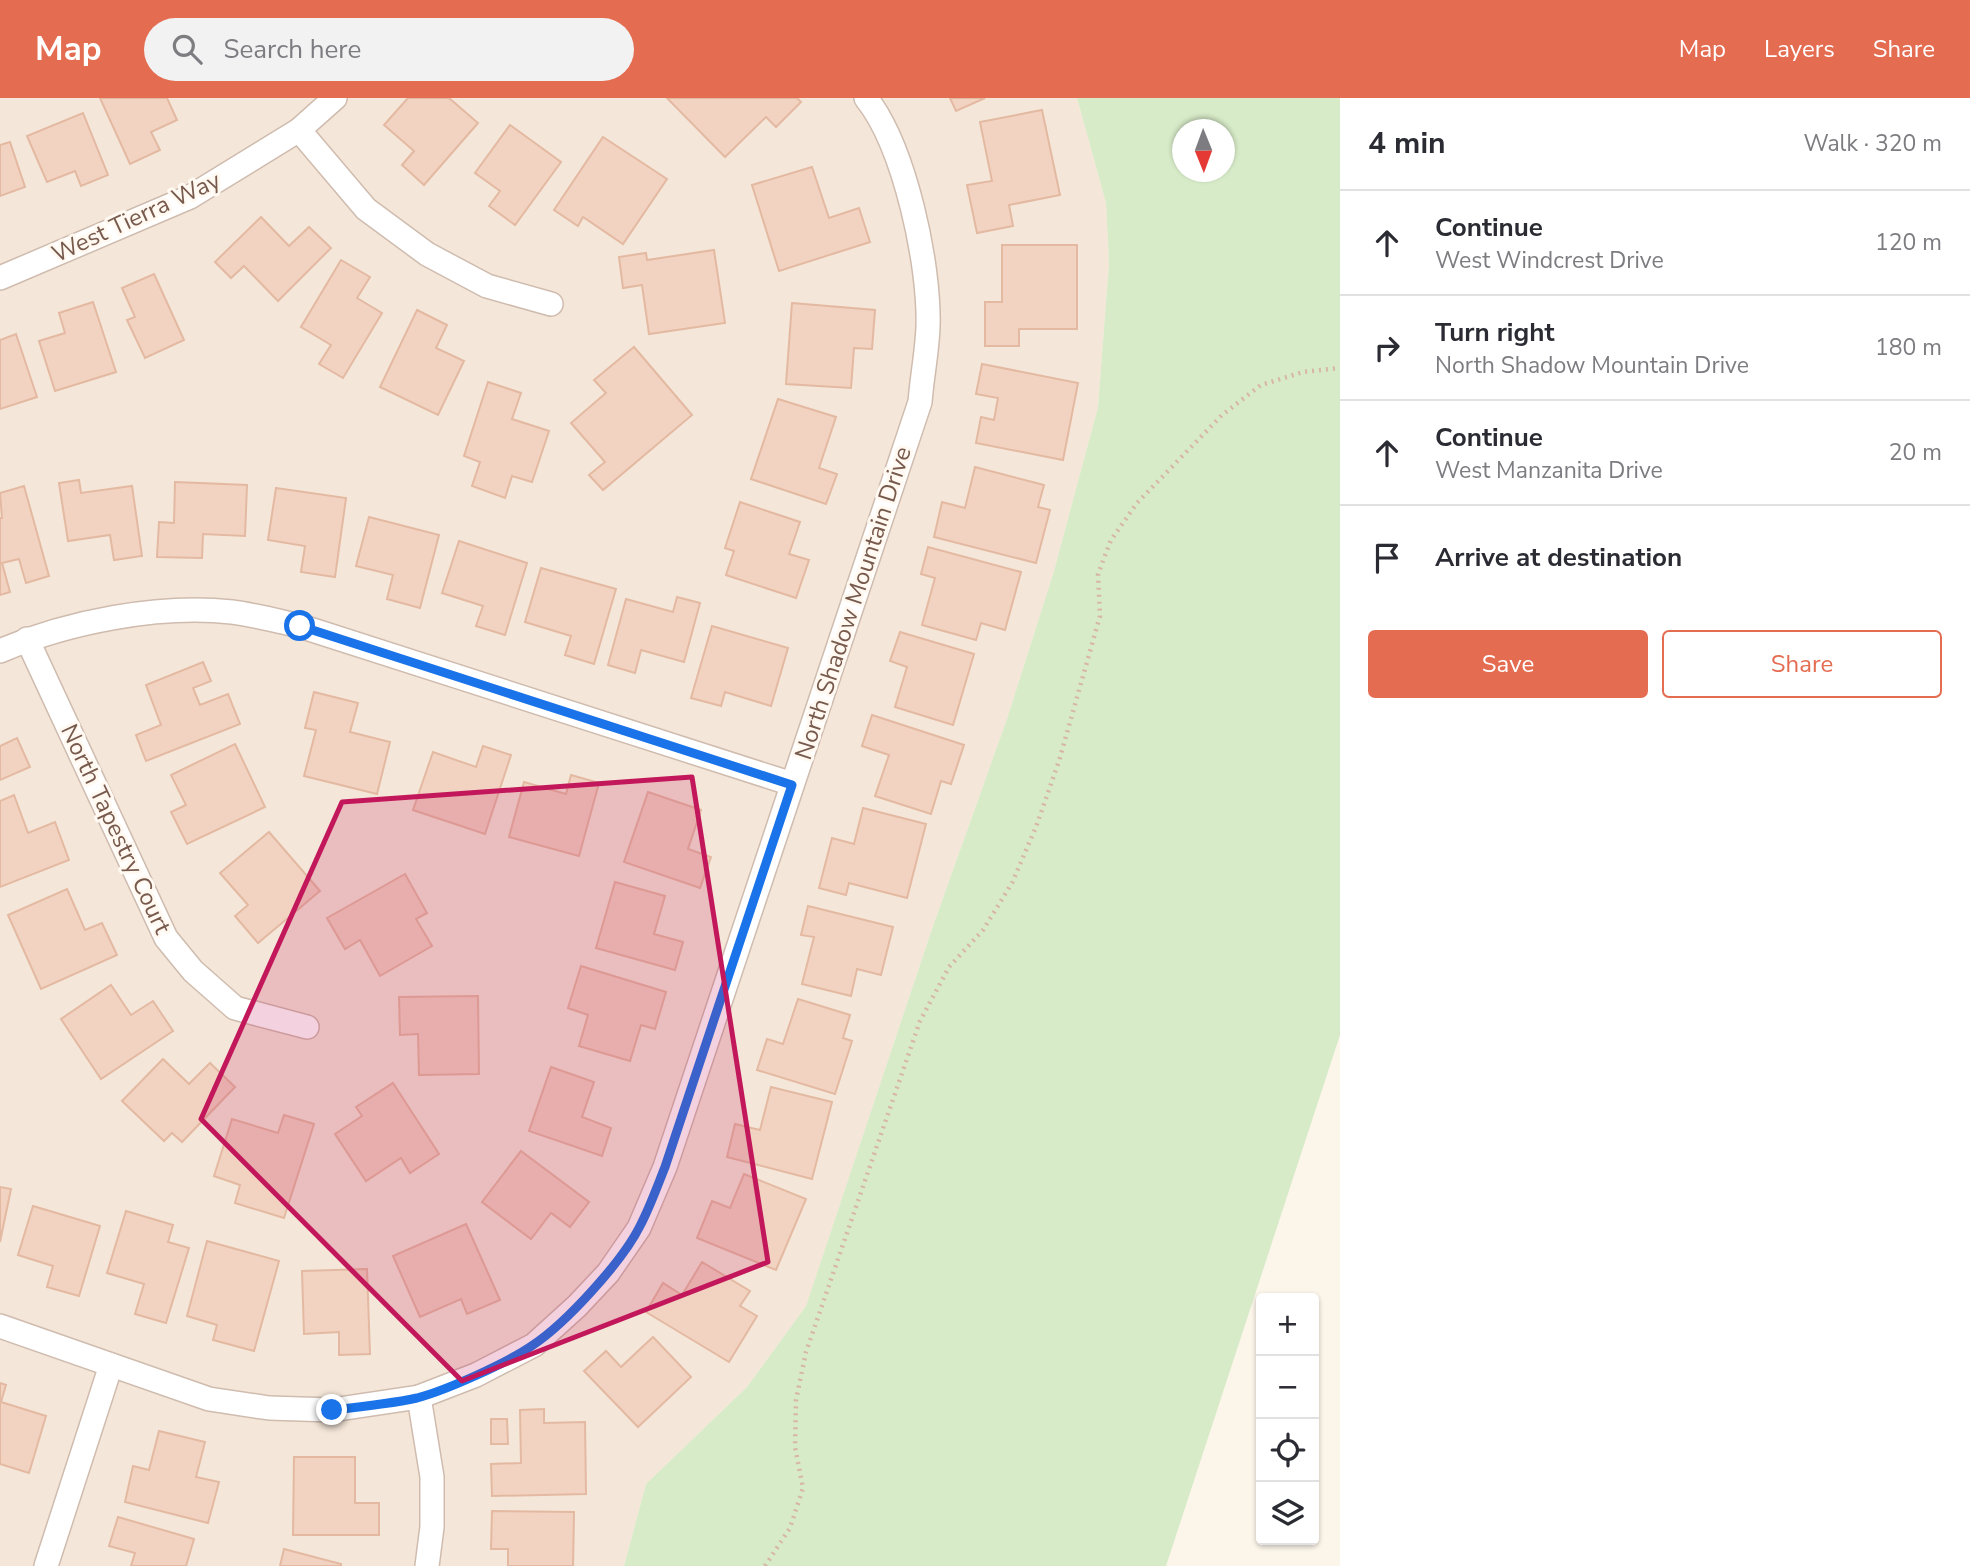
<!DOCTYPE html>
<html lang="en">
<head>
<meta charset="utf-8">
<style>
  :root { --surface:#fff; --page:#f2f2f3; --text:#2b2b33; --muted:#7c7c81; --line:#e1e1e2; --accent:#e46c51 }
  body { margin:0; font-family:"Nunito Sans",sans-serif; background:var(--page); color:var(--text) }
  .controls { position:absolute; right:21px; bottom:21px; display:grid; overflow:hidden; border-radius:7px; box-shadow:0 2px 5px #0004 }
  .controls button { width:63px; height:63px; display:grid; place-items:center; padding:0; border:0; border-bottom:2px solid var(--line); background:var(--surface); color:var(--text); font:35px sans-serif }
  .compass { position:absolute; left:1172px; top:21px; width:63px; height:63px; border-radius:50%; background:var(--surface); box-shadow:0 2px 5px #0004; rotate:179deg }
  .stop { position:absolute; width:21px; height:21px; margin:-16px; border:5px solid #1a73e8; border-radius:50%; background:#fff }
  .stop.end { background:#1a73e8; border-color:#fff; box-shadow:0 2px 7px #0008 }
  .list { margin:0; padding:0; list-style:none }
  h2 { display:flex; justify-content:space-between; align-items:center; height:91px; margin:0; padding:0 28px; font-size:30px }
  h2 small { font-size:23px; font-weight:400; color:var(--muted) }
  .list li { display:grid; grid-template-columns:46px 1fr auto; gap:21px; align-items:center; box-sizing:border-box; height:105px; padding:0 28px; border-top:2px solid var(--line) }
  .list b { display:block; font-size:26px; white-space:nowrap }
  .list p { margin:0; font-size:23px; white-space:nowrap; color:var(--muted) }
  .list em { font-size:23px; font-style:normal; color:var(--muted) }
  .actions { display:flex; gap:14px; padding:21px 28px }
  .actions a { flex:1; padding:16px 0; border:2px solid var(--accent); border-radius:7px; text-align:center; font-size:24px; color:var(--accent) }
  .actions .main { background:var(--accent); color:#fff }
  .icon { flex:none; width:38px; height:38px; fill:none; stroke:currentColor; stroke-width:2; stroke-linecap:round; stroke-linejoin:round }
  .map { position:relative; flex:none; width:1340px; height:1468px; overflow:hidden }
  header { display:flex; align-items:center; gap:42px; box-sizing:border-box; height:98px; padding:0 35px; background:var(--accent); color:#fff }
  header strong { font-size:33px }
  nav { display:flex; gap:38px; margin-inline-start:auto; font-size:24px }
  .search { width:490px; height:63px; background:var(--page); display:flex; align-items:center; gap:18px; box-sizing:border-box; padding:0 24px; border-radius:38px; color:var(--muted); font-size:26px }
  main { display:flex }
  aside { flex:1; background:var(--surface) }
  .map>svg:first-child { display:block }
  .residential { fill:#f4e6d8 }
  .green { fill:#d7ebc8; fill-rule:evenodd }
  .building { fill:#f2d3c2; stroke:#e4b9a2; stroke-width:2 }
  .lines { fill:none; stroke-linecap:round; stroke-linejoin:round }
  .minor-casing { stroke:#cfbcaf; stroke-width:26 }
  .path { stroke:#d7b6a4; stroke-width:4.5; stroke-dasharray:2 5; stroke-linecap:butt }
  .minor { stroke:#fff; stroke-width:23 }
  .route { stroke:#1a73e8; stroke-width:9 }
  .marked { fill:#c2185b; fill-opacity:0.2; stroke:#c2185b; stroke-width:5; stroke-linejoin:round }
  .labels { text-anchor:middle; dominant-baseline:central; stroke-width:6; stroke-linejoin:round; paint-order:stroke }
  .street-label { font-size:24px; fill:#785a4d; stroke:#fff9f1 }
</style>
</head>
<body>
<header>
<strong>Map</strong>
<div class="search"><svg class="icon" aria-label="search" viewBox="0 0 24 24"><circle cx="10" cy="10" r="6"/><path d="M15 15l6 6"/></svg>Search here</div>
<nav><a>Map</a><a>Layers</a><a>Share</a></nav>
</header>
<main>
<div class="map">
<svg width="1340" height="1468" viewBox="0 0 1340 1468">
  <rect width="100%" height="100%" fill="#fcf5ea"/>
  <path class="residential" d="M0 0H1077L1106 105 1109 165 1098 309 1054 473 1007 621 933 828 806 1208 747 1289 646 1386 624 1468H0Z"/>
  <path class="green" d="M1077 0H1340V937L1166 1468H624L646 1386 747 1289 806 1208 933 828 1007 621 1054 473 1098 309 1109 165 1106 105ZM1182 32H1224V74H1182Z"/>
  <g class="building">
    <path d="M100 0H167L177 22 151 34 160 52 130 66Z"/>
    <path d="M408 0H449L478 25 424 87 402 67 414 53 384 27Z"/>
    <path d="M667 0H797L801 4 776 29 766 19 725 59Z"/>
    <path d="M950 0H985L956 13Z"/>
    <path d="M1042 12 1060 97 1009 107 1013 128 977 135 967 87 992 83 980 24Z"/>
    <path d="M83 15 108 77 81 88 75 73 47 84 27 38Z"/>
    <path d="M510 27 561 64 515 127 489 108 500 93 475 75Z"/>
    <path d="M603 39 667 81 623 146 583 119 578 128 554 112Z"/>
    <path d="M10 44 25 89 0 98V47Z"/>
    <path d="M812 69 829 120 859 110 870 144 779 173 752 87Z"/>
    <path d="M261 119 289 148 309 129 331 150 278 203 244 168 231 180 215 164Z"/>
    <path d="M1002 147H1077V231H1019V248H985V204H1002Z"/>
    <path d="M714 152 725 225 649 236 642 187 623 190 619 159 646 155 647 162Z"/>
    <path d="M341 162 370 179 357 200 382 215 343 280 319 266 331 247 301 229Z"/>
    <path d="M154 176 184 242 145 260 127 222 135 219 122 190Z"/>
    <path d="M93 204 116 274 55 293 39 243 65 235 59 215Z"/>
    <path d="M792 205 875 212 872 251 854 250 851 290 786 286Z"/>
    <path d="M417 212 447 227 436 250 464 263 438 317 380 289Z"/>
    <path d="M16 236 37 299 0 311V242Z"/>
    <path d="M634 249 692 317 603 392 589 377 605 364 571 325 606 295 594 282Z"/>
    <path d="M982 266 1078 285 1063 362 976 345 981 319 994 322 998 300 976 296Z"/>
    <path d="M488 284 521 295 512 321 549 333 532 384 512 378 505 400 472 388 480 364 464 358Z"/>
    <path d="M778 301 836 319 819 370 837 376 826 406 751 381Z"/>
    <path d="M975 369 1044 387 1038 409 1050 412 1036 465 934 439 942 404 965 410Z"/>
    <path d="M79 382 81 395 132 388 142 458 114 462 110 437 68 443 59 385Z"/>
    <path d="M175 384 247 387 245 438 203 436 202 460 157 459 159 424 174 425Z"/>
    <path d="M24 388 49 478 26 485 19 461 2 465 10 494 0 497V420H2L0 395Z"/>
    <path d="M276 390 346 400 335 479 301 474 305 448 268 442Z"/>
    <path d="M740 404 800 424 789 456 809 462 796 500 726 477 734 453 725 450Z"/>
    <path d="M369 419 439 437 420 510 387 501 393 477 356 468Z"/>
    <path d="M459 443 527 465 505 537 476 528 483 508 442 495Z"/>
    <path d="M928 449 1021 474 1005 532 981 525 976 542 922 527 935 480 921 476Z"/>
    <path d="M541 470 616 491 594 566 565 557 571 538 525 524Z"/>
    <path d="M677 499 700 505 684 564 641 552 635 575 608 567 626 501 673 514Z"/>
    <path d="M712 528 788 550 771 608 725 594 721 608 691 600Z"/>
    <path d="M900 534 974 556 953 627 895 609 907 569 890 563Z"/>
    <path d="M203 564 211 583 193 590 200 607 228 596 240 626 146 663 136 637 161 627 146 587Z"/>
    <path d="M314 594 358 605 350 634 390 644 377 696 304 678 316 632 305 630Z"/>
    <path d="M872 617 964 647 951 686 941 683 931 716 875 698 889 657 862 648Z"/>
    <path d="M17 640 30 669 0 682V648Z"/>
    <path d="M235 646 265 709 187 746 171 714 186 707 171 677Z"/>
    <path d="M483 648 511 657 485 736 413 712 433 654 476 669Z"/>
    <path d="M571 677 599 685 579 758 509 739 524 684 566 696Z"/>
    <path d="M648 694 701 712 688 751 711 759 700 790 624 764Z"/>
    <path d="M14 697 28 735 55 724 69 762 0 789V703Z"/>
    <path d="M863 710 926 726 907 800 849 785 846 797 819 790 832 740 854 746Z"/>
    <path d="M269 734 320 793 258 845 235 818 248 807 220 775Z"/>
    <path d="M405 776 427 815 416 821 432 848 380 878 360 842 345 851 327 820Z"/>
    <path d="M615 784 665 798 654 836 683 844 675 872 596 850Z"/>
    <path d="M67 791 85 832 102 825 117 857 41 891 8 817Z"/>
    <path d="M808 808 893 829 881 877 857 871 851 898 802 886 814 839 801 837Z"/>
    <path d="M581 868 666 894 655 931 641 927 630 963 579 948 588 917 568 910Z"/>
    <path d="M111 887 131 917 153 903 173 933 101 981 61 921Z"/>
    <path d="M478 898 479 976 419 977 418 936 400 937 399 899Z"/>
    <path d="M798 901 850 917 843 940 852 943 835 996 757 972 767 941 783 946Z"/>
    <path d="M163 961 189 986 210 965 235 989 182 1044 172 1035 164 1043 122 1003Z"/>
    <path d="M551 969 594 984 582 1019 611 1030 602 1058 529 1033Z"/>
    <path d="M393 985 439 1056 410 1075 401 1060 366 1083 335 1036 362 1018 356 1009Z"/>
    <path d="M771 989 832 1004 812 1081 727 1059 735 1026 760 1032Z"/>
    <path d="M284 1017 314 1026 284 1120 235 1105 240 1087 214 1078 232 1021 278 1035Z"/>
    <path d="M521 1053 589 1104 570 1129 551 1115 531 1141 482 1104Z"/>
    <path d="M744 1076 806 1101 776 1172 697 1140 712 1103 730 1110Z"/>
    <path d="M0 1089 11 1091 0 1144Z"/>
    <path d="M33 1108 100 1128 79 1198 47 1189 53 1168 18 1157Z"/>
    <path d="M126 1113 173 1127 168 1144 189 1150 166 1225 135 1216 144 1186 107 1175Z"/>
    <path d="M466 1126 500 1202 467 1216 461 1201 420 1219 393 1158Z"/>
    <path d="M207 1143 279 1163 254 1253 213 1242 217 1227 187 1218Z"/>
    <path d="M702 1164 750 1193 740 1208 757 1218 729 1264 646 1214 663 1185 682 1197Z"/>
    <path d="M367 1171 370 1256 339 1257V1234L304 1236 302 1173Z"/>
    <path d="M653 1239 691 1279 638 1329 584 1273 606 1253 621 1269Z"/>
    <path d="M0 1285 6 1287 1 1304 46 1318 29 1375 0 1366Z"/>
    <path d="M544 1311V1325L585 1324 586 1396 492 1398 491 1366 521 1365 520 1312Z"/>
    <path d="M491 1321H507L508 1346H491Z"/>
    <path d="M159 1333 205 1344 196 1379 219 1384 208 1425 125 1404 133 1368 149 1372Z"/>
    <path d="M294 1359H355V1405H379V1437H293Z"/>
    <path d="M492 1413 574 1414 573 1468H508V1451H491Z"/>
    <path d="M118 1419 194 1441 186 1468H131L135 1455 109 1448Z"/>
    <path d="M284 1451 341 1466V1468H280Z"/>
  </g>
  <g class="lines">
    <defs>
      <g id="minor">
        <path d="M299 32 366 111 427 156 487 188 551 206"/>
        <path d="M0 180 190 99 299 32 335 0"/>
        <path d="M27 541 166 840 193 873 235 910 307 929"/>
        <path d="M0 553C67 524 159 506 232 514 255 517 278 523 300 528L792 686"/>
        <path d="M0 1228 209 1301 269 1310 332 1312 419 1299"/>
        <path d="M46 1468 111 1267"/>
        <path d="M427 1468 432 1429V1379L419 1299 476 1277 534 1247 577 1208 608 1175 639 1130 665 1069 920 304C922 279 927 254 928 229 930 167 905 49 866 0"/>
      </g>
    </defs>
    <use href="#minor" class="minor-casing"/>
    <path class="path" d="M765 1468 790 1430 803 1390 795 1349 796 1302 806 1254 920 923 949 869 983 832 1012 785 1036 729 1059 663 1100 518 1098 476 1111 442 1137 405 1222 317 1261 287 1303 274 1340 270"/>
    <use href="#minor" class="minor"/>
  </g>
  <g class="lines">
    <path class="route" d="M300 528 792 687 665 1069C657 1089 650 1109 640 1128 622 1164 566 1225 533 1247 507 1265 447 1292 417 1300 389 1306 360 1309 332 1312"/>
  </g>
  <path class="marked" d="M692 679 768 1164 462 1283 201 1021 342 704Z"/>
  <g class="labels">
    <g class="street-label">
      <text transform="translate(136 119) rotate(-25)">West Tierra Way</text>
      <text transform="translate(853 505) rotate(-72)">North Shadow Mountain Drive</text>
      <text transform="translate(116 731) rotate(65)">North Tapestry Court</text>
    </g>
  </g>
</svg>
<div class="controls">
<button>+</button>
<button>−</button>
<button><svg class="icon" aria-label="locate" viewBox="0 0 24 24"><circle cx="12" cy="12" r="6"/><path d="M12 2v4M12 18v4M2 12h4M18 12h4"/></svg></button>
<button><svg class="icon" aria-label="layers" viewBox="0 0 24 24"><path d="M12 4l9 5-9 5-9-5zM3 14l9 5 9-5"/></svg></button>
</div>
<svg class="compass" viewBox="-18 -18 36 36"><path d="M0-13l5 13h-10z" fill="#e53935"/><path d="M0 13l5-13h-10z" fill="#7c7c81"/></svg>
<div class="stop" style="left:300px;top:528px"></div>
<div class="stop end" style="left:332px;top:1312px"></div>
</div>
<aside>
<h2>4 min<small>Walk · 320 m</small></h2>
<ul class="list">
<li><svg class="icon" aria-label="ahead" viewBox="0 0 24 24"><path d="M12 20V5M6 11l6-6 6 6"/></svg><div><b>Continue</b><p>West Windcrest Drive</p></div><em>120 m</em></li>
<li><svg class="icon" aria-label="right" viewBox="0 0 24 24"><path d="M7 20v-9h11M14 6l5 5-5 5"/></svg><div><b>Turn right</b><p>North Shadow Mountain Drive</p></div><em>180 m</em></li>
<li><svg class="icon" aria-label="ahead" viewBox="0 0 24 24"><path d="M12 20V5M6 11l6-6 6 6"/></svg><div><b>Continue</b><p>West Manzanita Drive</p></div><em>20 m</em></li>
<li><svg class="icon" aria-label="arrive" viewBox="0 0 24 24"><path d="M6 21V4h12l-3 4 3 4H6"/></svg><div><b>Arrive at destination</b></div></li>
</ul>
<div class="actions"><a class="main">Save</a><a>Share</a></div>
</aside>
</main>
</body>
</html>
